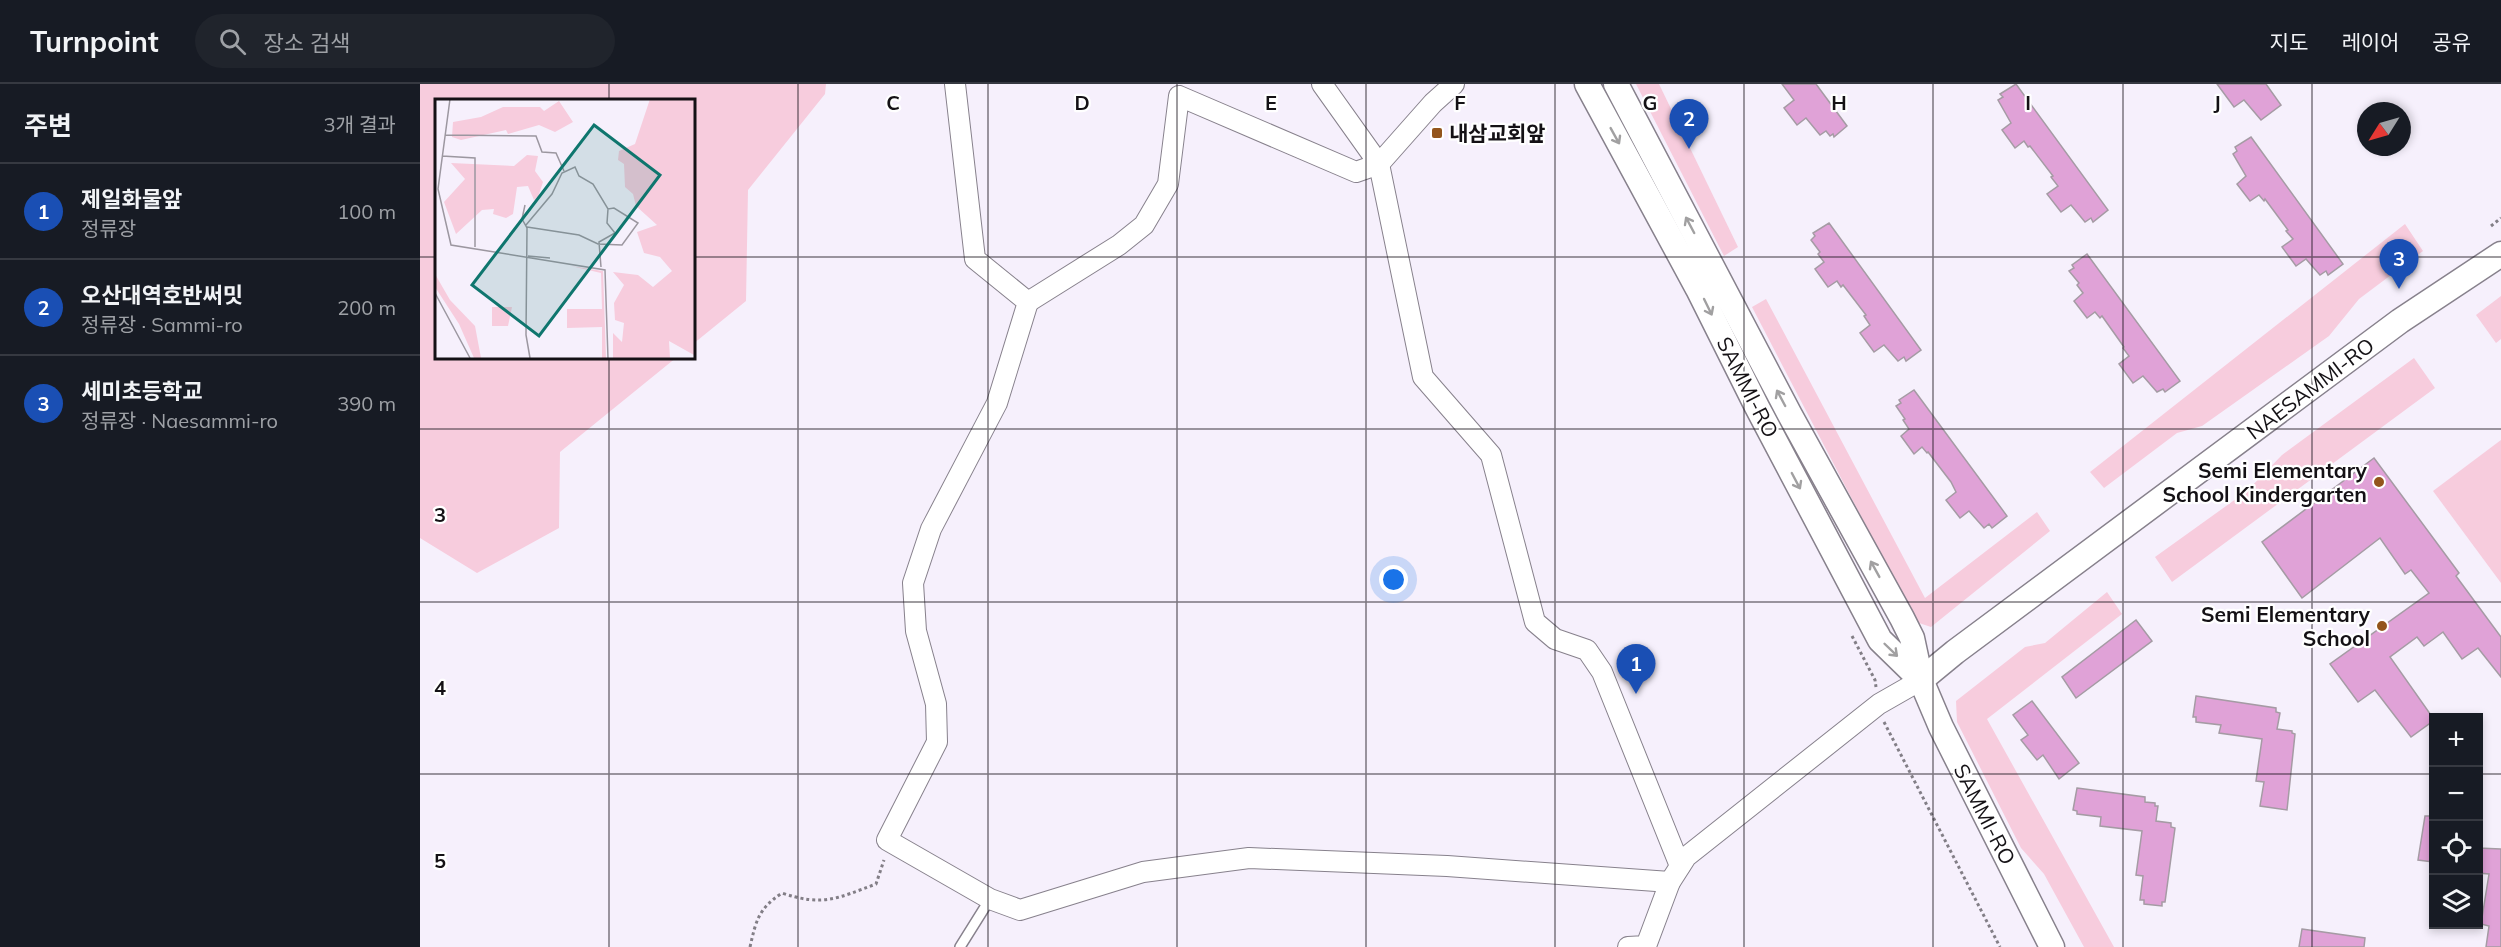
<!DOCTYPE html>
<html lang="ko">
<head>
<meta charset="utf-8">
<style>
  :root { --surface:#171b24; --page:#20242c; --text:#f1f3f6; --muted:#9ea1a6; --line:#363941; --accent:#1a73e8 }
  body { margin:0; font-family:Mulish,"Noto Sans KR",sans-serif; background:var(--page); color:var(--text) }
  .controls { position:absolute; right:18px; bottom:18px; display:grid; overflow:hidden; border-radius:0px; box-shadow:0 3px 9px #0003 }
  .controls button { width:54px; height:54px; display:grid; place-items:center; padding:0; border:0; border-bottom:2px solid var(--line); background:var(--surface); color:var(--text); font:30px sans-serif }
  .compass { position:absolute; left:1937px; top:18px; width:54px; height:54px; border-radius:50%; background:var(--surface); box-shadow:0 3px 9px #0003; rotate:233deg }
  .you { position:absolute; left:974px; top:496px; width:21px; height:21px; margin:-15px; border:4px solid #fff; border-radius:50%; background:#1a73e8; box-shadow:0 0 0 9px #1a73e833 }
  .badge { display:grid; place-items:center; width:39px; height:39px; border-radius:50%; background:var(--accent); color:#fff; font-size:20px; font-weight:700 }
  .pin { position:absolute; translate:-50% -50px; filter:drop-shadow(0 2px 3px #0008) }
  .pin::after { content:''; position:absolute; top:32px; width:21px; height:18px; background:inherit; clip-path:polygon(0 0,100% 0,50% 100%) }
  .list { margin:0; padding:0; list-style:none }
  h2 { display:flex; justify-content:space-between; align-items:center; height:78px; margin:0; padding:0 24px; font-size:26px }
  h2 small { font-size:20px; font-weight:400; color:var(--muted) }
  .list li { display:grid; grid-template-columns:39px 1fr auto; gap:18px; align-items:center; box-sizing:border-box; height:96px; padding:0 24px; border-top:2px solid var(--line) }
  .list b { display:block; font-size:22px; white-space:nowrap }
  .list p { margin:0; font-size:20px; white-space:nowrap; color:var(--muted) }
  .list em { font-size:20px; font-style:normal; color:var(--muted) }
  .icon { flex:none; width:33px; height:33px; fill:none; stroke:currentColor; stroke-width:2; stroke-linecap:round; stroke-linejoin:round }
  .map { position:relative; flex:none; width:2081px; height:863px; overflow:hidden }
  header { display:flex; align-items:center; gap:36px; box-sizing:border-box; height:84px; padding:0 30px; background:var(--surface); border-bottom:2px solid var(--line) }
  header strong { font-size:28px }
  nav { display:flex; gap:33px; margin-inline-start:auto; font-size:21px }
  .search { width:420px; height:54px; background:var(--page); display:flex; align-items:center; gap:15px; box-sizing:border-box; padding:0 21px; border-radius:33px; color:var(--muted); font-size:22px }
  main { display:flex }
  aside { flex:1; background:var(--surface) }
  .map>svg:first-child { display:block }
  .green { fill:#f7ccdd }
  .building { fill:#e0a2d7; stroke:#a59ba4; stroke-width:1.5 }
  .lines { fill:none; stroke-linecap:round; stroke-linejoin:round }
  .service-casing { stroke:#87818c; stroke-width:12 }
  .minor-casing { stroke:#87818c; stroke-width:22 }
  .tertiary-casing { stroke:#87818c; stroke-width:27 }
  .path { stroke:#827e86; stroke-width:3; stroke-dasharray:3 3; stroke-linecap:butt }
  .service { stroke:#fff; stroke-width:9 }
  .minor { stroke:#fff; stroke-width:20 }
  .tertiary { stroke:#fff; stroke-width:24 }
  .oneway { stroke:#a1a0a1 }
  .grid { fill:none; stroke:#141115; stroke-width:1.5; stroke-opacity:0.55 }
  .poi-dot { fill:#93551b; stroke:#fff; stroke-width:2 }
  .labels { text-anchor:middle; dominant-baseline:central; stroke-width:4.5; stroke-linejoin:round; paint-order:stroke }
  .poi-label { font-size:21px; font-weight:bold; fill:#141115; stroke:#fff; text-anchor:end }
  .street-label { font-size:21px; fill:#141115; stroke:#fff }
  .inset-road { fill:none; stroke:#9c97a0; stroke-width:1.5 }
  .view { fill:#0f766e; fill-opacity:0.15; stroke:#0f766e; stroke-width:3 }
  .inset-edge { fill:none; stroke:#141115; stroke-width:3 }
  .grid-label { font-size:20px; text-anchor:middle; font-weight:bold; fill:#141115; stroke:#fff; stroke-width:4.5; stroke-linejoin:round; paint-order:stroke }
</style>
</head>
<body>
<header>
<strong>Turnpoint</strong>
<div class="search"><svg class="icon" aria-label="search" viewBox="0 0 24 24"><circle cx="10" cy="10" r="6"/><path d="M15 15l6 6"/></svg>장소 검색</div>
<nav><a>지도</a><a>레이어</a><a>공유</a></nav>
</header>
<main>
<aside>
<h2>주변<small>3개 결과</small></h2>
<ul class="list">
<li><span class="badge" style="background:#1a4fb4">1</span><div><b>제일화물앞</b><p>정류장</p></div><em>100 m</em></li>
<li><span class="badge" style="background:#1a4fb4">2</span><div><b>오산대역호반써밋</b><p>정류장 · Sammi-ro</p></div><em>200 m</em></li>
<li><span class="badge" style="background:#1a4fb4">3</span><div><b>세미초등학교</b><p>정류장 · Naesammi-ro</p></div><em>390 m</em></li>
</ul>
</aside>
<div class="map">
<svg width="2081" height="863" viewBox="0 0 2081 863">
  <rect width="100%" height="100%" fill="#f6f0fc"/>
  <g class="green">
    <path d="M0 0H406L405 10 328 106 326 217 273 260V16H16V273H257L140 368 139 444 57 489 0 454Z"/>
    <path d="M1216 0H1239L1318 163 1304 172Z"/>
    <path d="M1985 140 2003 167 1939 215 1909 252 1782 342 1757 349 1684 404 1670 388Z"/>
    <path d="M2081 212V255L2076 259 2056 231Z"/>
    <path d="M1346 215 1505 514 1617 428 1630 447 1511 543 1496 538 1332 223Z"/>
    <path d="M1994 274 2015 304 1752 498 1735 473 1827 407 1862 371Z"/>
    <path d="M2081 356V499L2013 407Z"/>
    <path d="M1687 508 1702 530 1567 635 1694 863H1664L1624 790 1601 764 1537 638 1536 617 1605 563 1625 559Z"/>
  </g>
  <g class="building">
    <path d="M1362 0H1396L1427 42 1414 53 1413 50 1410 52 1406 47 1400 51 1386 34 1377 41 1364 24 1374 16Z"/>
    <path d="M1596 0 1688 126 1673 138 1671 134 1665 138 1651 121 1641 128 1627 110 1638 102 1631 93 1633 92 1610 62 1608 63 1604 57 1595 64 1582 46 1591 39 1578 16 1583 13 1580 10Z"/>
    <path d="M1797 0H1846L1861 21 1841 36 1824 16 1814 23Z"/>
    <path d="M1831 53 1923 180 1908 191 1906 187 1900 191 1886 175 1876 182 1862 163 1873 155 1866 147 1868 146 1845 115 1844 117 1839 111 1830 117 1817 100 1826 92 1813 70 1817 67 1815 63Z"/>
    <path d="M1409 139 1501 266 1486 277 1484 273 1478 277 1464 261 1454 268 1440 249 1450 241 1444 232 1446 231 1423 201 1421 203 1417 197 1408 203 1395 185 1404 178 1398 170 1400 168 1391 156 1395 152 1393 149Z"/>
    <path d="M1667 170 1760 297 1745 308 1743 305 1737 308 1723 292 1713 299 1699 280 1709 272 1703 264 1704 263 1682 232 1680 234 1675 228 1667 234 1654 217 1663 209 1657 201 1659 199 1649 187 1654 184 1652 181Z"/>
    <path d="M1494 306 1587 432 1572 444 1569 440 1564 444 1549 427 1540 434 1526 416 1536 408 1531 398 1508 368 1507 369 1502 363 1494 370 1481 352 1489 345 1483 336 1485 335 1476 322 1481 319 1479 316Z"/>
    <path d="M1954 374 2039 489 2036 492 2081 553V593L2058 564 2042 575 2023 548 2004 562 1997 553 1970 573 2013 634V637L1991 653 1955 606 1938 618 1910 580 2009 509 1991 486 1985 490 1960 454 1882 514 1842 458Z"/>
    <path d="M1716 536 1732 557 1656 614 1642 593Z"/>
    <path d="M1776 612 1856 624V628L1860 629 1857 645 1872 647V649L1875 650 1867 726 1840 722 1844 698 1836 697 1842 655 1799 649 1801 641 1776 638V633H1773Z"/>
    <path d="M1612 617 1659 679 1639 695 1623 671 1617 676 1601 656 1608 651 1593 631Z"/>
    <path d="M1657 704 1725 713V718L1735 719V722H1738L1736 737 1751 739V743L1755 744 1745 818H1742V822L1724 820V816H1720L1723 792 1716 791 1722 747 1680 742 1681 733 1657 730V727L1653 726Z"/>
    <path d="M2005 732H2013V778L1998 776Z"/>
    <path d="M2058 764 2081 765V863H2066L2069 842 2061 840 2069 790 2058 789Z"/>
    <path d="M1882 845 1945 854 1944 863H1879Z"/>
  </g>
  <g class="lines">
    <defs>
      <path id="service" d="M540 863 570 815"/>
      <g id="minor">
        <path d="M535 0 555 175 608 218 577 319 511 445 493 499 496 547 516 620 517 658 467 756 570 815 600 826 723 788 829 774 1027 782 1250 798"/>
        <path d="M902 0 959 80 1003 293 1071 371 1115 538 1135 555 1167 566 1182 588 1260 782"/>
        <path d="M608 218 699 161 724 141 748 100 759 12 936 88 959 80 1013 19 1034 0"/>
        <path d="M1208 863 1226 862 1250 798 1266 773 1459 620 1501 596"/>
      </g>
      <g id="tertiary">
        <path d="M1167 0 1278 205 1337 323 1460 556 1501 596"/>
        <path d="M1196 0 1370 331 1482 534 1492 554 1501 596 1521 643 1632 863"/>
        <path d="M1501 596 1535 568 1980 237 2081 170"/>
      </g>
    </defs>
    <use href="#service" class="service-casing"/>
    <use href="#minor" class="minor-casing"/>
    <use href="#tertiary" class="tertiary-casing"/>
    <g class="path">
      <path d="M2071 142 2081 134"/>
      <path d="M1432 552 1455 596 1456 603"/>
      <path d="M1464 638 1580 863"/>
      <path d="M330 863C336 837 338 825 362 809 403 823 418 814 456 800L464 776"/>
    </g>
    <use href="#service" class="service"/>
    <use href="#minor" class="minor"/>
    <use href="#tertiary" class="tertiary"/>
  </g>
  <defs><path id="oneway-shaft" d="M-6 0H5M1.5-3L5.5 0L1.5 3" fill="none" stroke-width="1.6" stroke-linecap="round" stroke-linejoin="round" transform="scale(1.5)"/></defs>
  <g class="oneway">
    <use href="#oneway-shaft" transform="translate(1195 52) rotate(61)"/>
    <use href="#oneway-shaft" transform="translate(1270 141) rotate(-118)"/>
    <use href="#oneway-shaft" transform="translate(1288 223) rotate(64)"/>
    <use href="#oneway-shaft" transform="translate(1361 314) rotate(-118)"/>
    <use href="#oneway-shaft" transform="translate(1376 397) rotate(62)"/>
    <use href="#oneway-shaft" transform="translate(1455 485) rotate(-119)"/>
    <use href="#oneway-shaft" transform="translate(1471 566) rotate(44)"/>
  </g>
  <path class="grid" d="M189 0V16M378 0V863M568 0V863M757 0V863M946 0V863M1135 0V863M1324 0V863M1513 0V863M1703 0V863M1892 0V863M0 173H16M273 173H2081M189 273V863M0 345H2081M0 518H2081M0 690H2014M2058 690H2081"/>
  <g class="poi-dot">
    <rect x="1011" y="43" width="12" height="12" rx="3"/>
    <circle cx="1959" cy="398" r="6"/>
    <circle cx="1962" cy="542" r="6"/>
  </g>
  <g class="labels">
    <g class="poi-label">
      <text x="1029" y="49" text-anchor="start">내삼교회앞</text>
      <text x="1947" y="386">Semi Elementary<tspan x="1947" dy="24">School Kindergarten</tspan></text>
      <text x="1950" y="530">Semi Elementary<tspan x="1950" dy="24">School</tspan></text>
    </g>
    <g class="street-label">
      <text transform="translate(1328 303) rotate(63)">SAMMI-RO</text>
      <text transform="translate(1890 304) rotate(-37)">NAESAMMI-RO</text>
      <text transform="translate(1565 730) rotate(63)">SAMMI-RO</text>
    </g>
  </g>
  <g transform="translate(15 15)">
    <rect width="260" height="260" fill="#f6f0fc"/>
    <path d="M215 0H259V256L234 242 235 259H178V234L187 243 189 224 180 221 179 204 189 186 178 173 203 176 218 188 237 172 225 158 209 154 202 133 222 126 201 107 198 95 190 88 189 65 183 61 184 52 200 45ZM124 2 138 23 120 33 104 26 73 35 71 31 26 41 17 38 18 23 46 18 68 8H105L109 12ZM92 56 103 57 100 72 108 83 103 98 99 101 93 87 82 88 78 115 71 119 58 115 59 110 47 111 21 135 9 103 30 80 16 64 79 67ZM136 167 168 172 171 259H167V228L132 229V210H167L166 174ZM0 175 15 201 40 227 46 259H39L24 225 0 188ZM57 208H77L73 227H57Z" fill="#f7ccdd"/>
    <path class="inset-road" d="M15 0 3 90 16 146 170 171 173 259M10 36 101 37 107 53 121 54 129 72M7 57 40 59V148M90 106 87 120 92 129 91 236 95 259M91 126 117 95 127 74 140 68 144 77 158 85 173 110 179 109 203 124 187 146 163 145 144 136 92 128M93 157 115 159M166 168 164 143 180 134 172 124 173 110M0 194 35 259"/>
    <path class="view" d="M159 26 225 76 104 237 37 186Z"/>
    <rect width="260" height="260" class="inset-edge"/>
  </g>
  <g class="grid-label">
    <text x="473" y="26">C</text>
    <text x="662" y="26">D</text>
    <text x="851" y="26">E</text>
    <text x="1040" y="26">F</text>
    <text x="1230" y="26">G</text>
    <text x="1419" y="26">H</text>
    <text x="1608" y="26">I</text>
    <text x="1797" y="26">J</text>
    <text x="20" y="438">3</text>
    <text x="20" y="611">4</text>
    <text x="20" y="784">5</text>
  </g>
</svg>
<div class="controls">
<button>+</button>
<button>−</button>
<button><svg class="icon" aria-label="locate" viewBox="0 0 24 24"><circle cx="12" cy="12" r="6"/><path d="M12 2v4M12 18v4M2 12h4M18 12h4"/></svg></button>
<button><svg class="icon" aria-label="layers" viewBox="0 0 24 24"><path d="M12 4l9 5-9 5-9-5zM3 14l9 5 9-5"/></svg></button>
</div>
<svg class="compass" viewBox="-18 -18 36 36"><path d="M0-13l5 13h-10z" fill="#e53935"/><path d="M0 13l5-13h-10z" fill="#9ea1a6"/></svg>
<div class="you"></div>
<div class="pin badge" style="left:1216px;top:610px;background:#1a4fb4">1</div>
<div class="pin badge" style="left:1269px;top:65px;background:#1a4fb4">2</div>
<div class="pin badge" style="left:1979px;top:205px;background:#1a4fb4">3</div>
</div>
</main>
</body>
</html>
